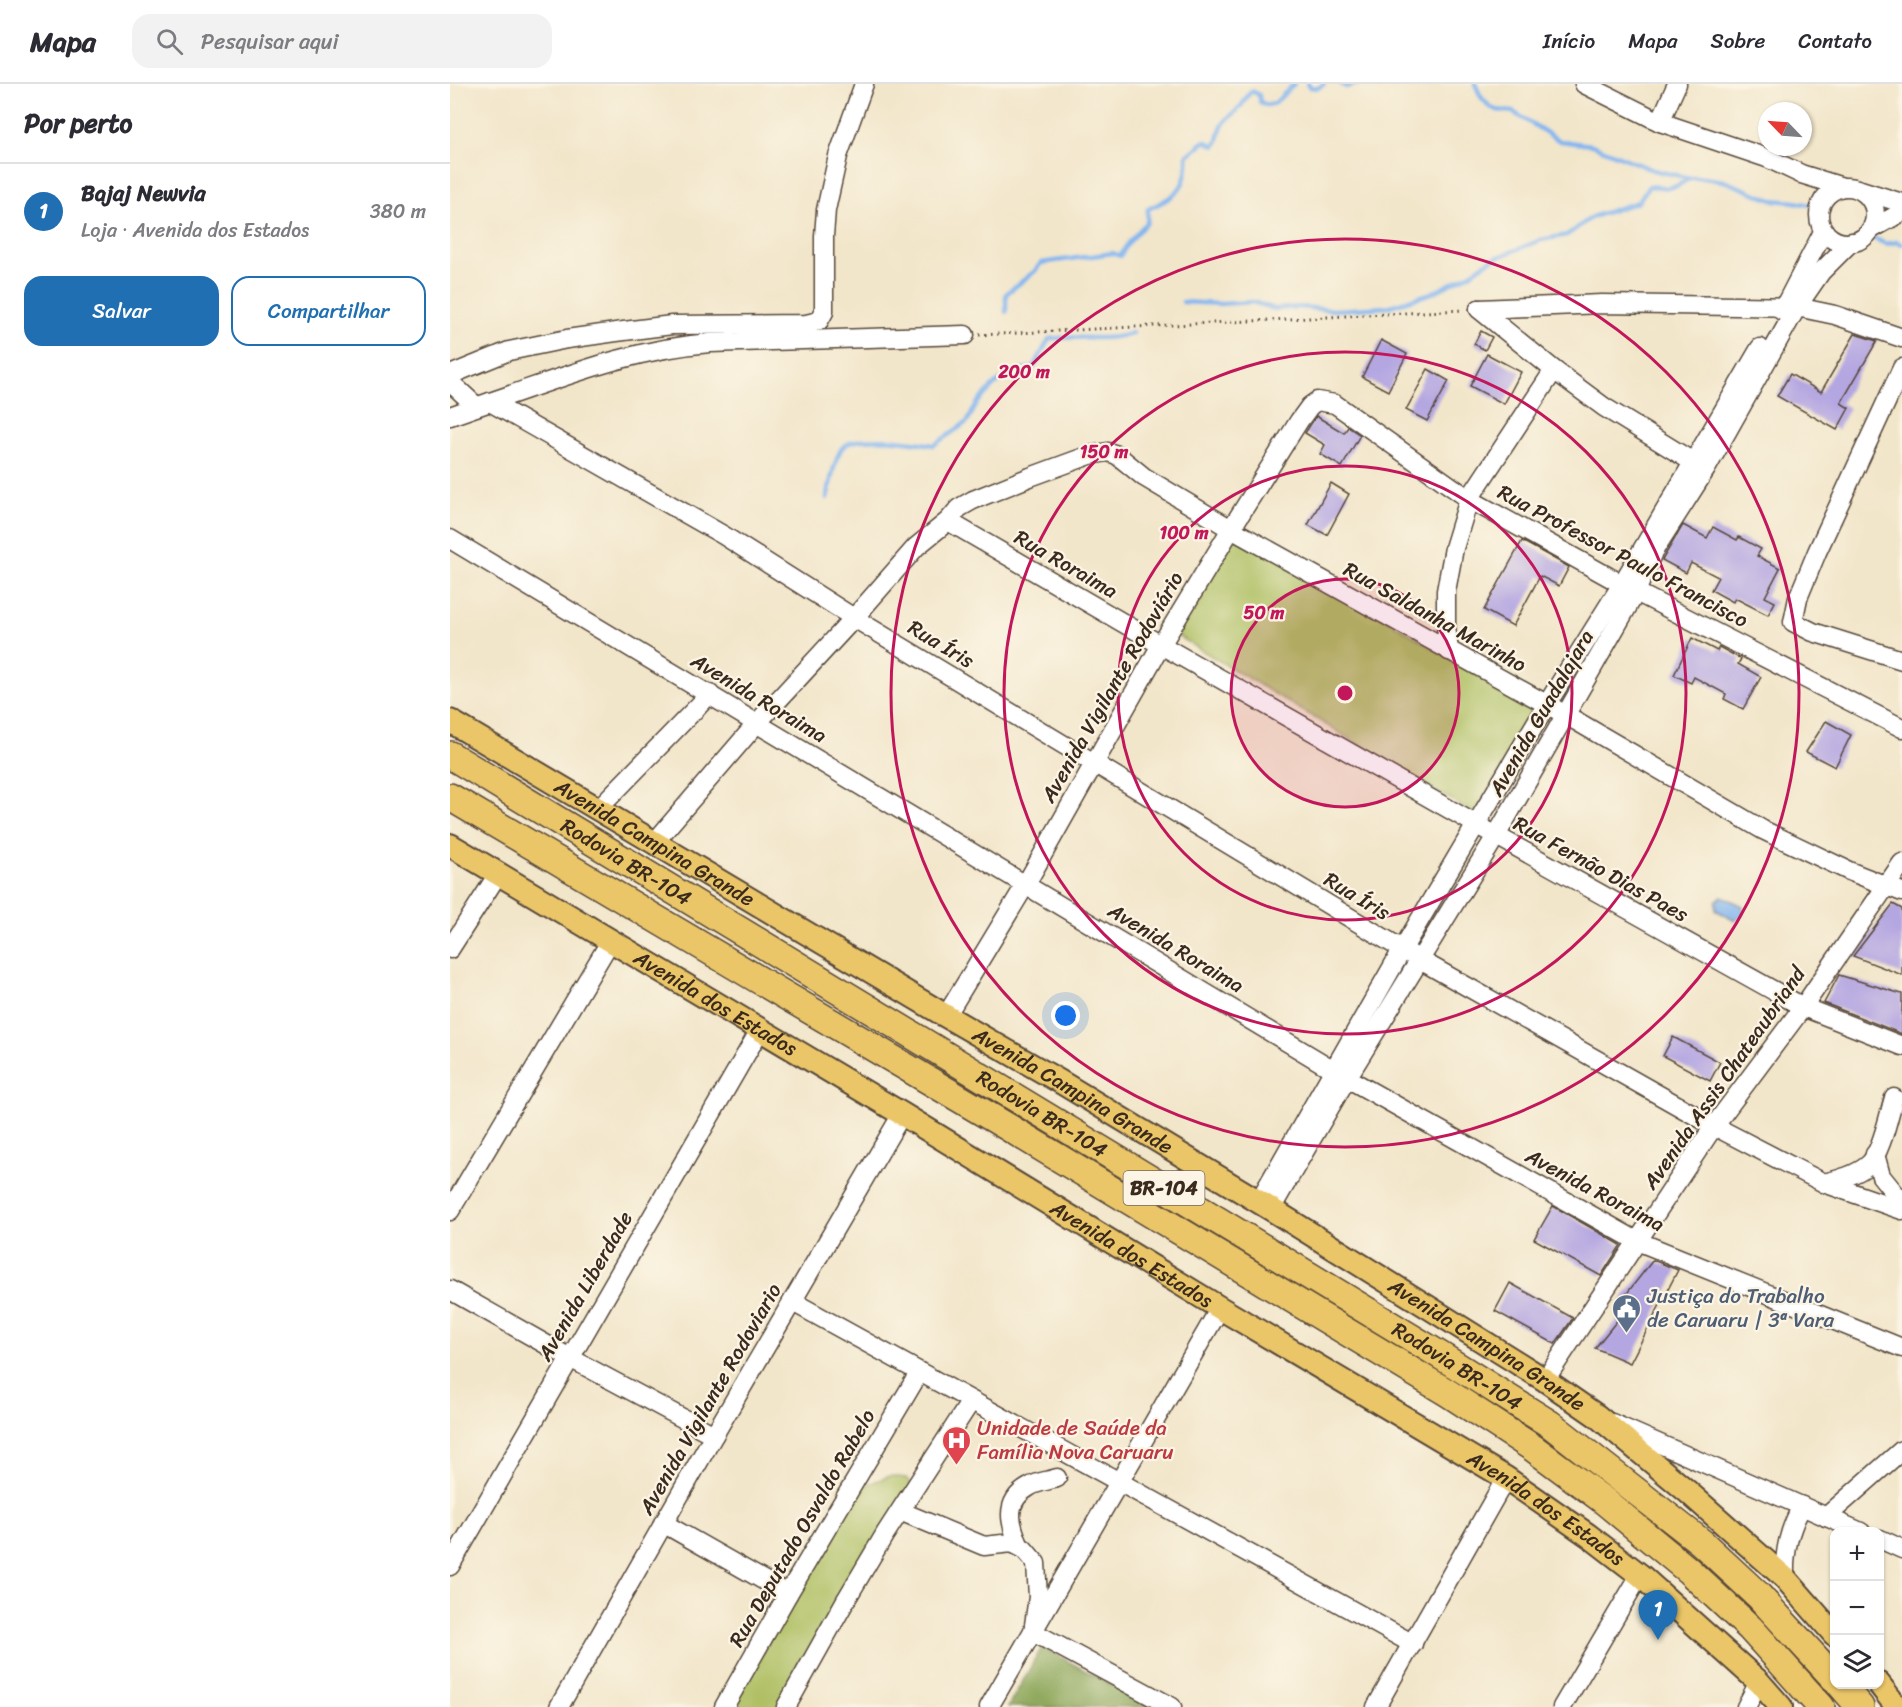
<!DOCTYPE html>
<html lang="pt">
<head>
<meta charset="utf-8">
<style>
  :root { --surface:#fff; --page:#f2f2f3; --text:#2b2b33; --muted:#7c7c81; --line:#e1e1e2; --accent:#1f6fb2 }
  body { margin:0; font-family:Sriracha,sans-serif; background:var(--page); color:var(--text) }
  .controls { position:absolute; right:18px; bottom:18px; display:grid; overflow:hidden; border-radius:12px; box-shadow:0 2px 4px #0004 }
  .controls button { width:54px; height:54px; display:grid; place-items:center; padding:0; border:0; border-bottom:2px solid var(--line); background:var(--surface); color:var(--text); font:30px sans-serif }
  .compass { position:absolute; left:1308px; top:18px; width:54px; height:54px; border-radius:50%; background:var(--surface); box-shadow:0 2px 4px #0004; rotate:295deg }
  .you { position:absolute; left:616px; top:932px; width:21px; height:21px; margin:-15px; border:4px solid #fff; border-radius:50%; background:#1a73e8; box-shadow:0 0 0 9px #1a73e833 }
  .badge { display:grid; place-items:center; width:39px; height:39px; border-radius:50%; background:var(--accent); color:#fff; font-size:20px; font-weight:700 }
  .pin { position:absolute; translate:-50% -50px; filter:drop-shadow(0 2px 3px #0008) }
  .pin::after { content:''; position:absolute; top:32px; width:21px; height:18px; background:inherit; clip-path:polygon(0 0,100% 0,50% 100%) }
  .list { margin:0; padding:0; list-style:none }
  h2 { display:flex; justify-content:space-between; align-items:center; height:78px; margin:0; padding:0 24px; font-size:26px }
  h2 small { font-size:20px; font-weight:400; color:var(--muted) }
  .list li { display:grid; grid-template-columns:39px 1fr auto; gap:18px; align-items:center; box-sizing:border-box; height:96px; padding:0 24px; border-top:2px solid var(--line) }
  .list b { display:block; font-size:22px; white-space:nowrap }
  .list p { margin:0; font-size:20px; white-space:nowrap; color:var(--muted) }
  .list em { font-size:20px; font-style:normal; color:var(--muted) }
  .actions { display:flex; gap:12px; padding:18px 24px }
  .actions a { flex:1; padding:14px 0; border:2px solid var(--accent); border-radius:18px; text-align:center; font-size:21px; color:var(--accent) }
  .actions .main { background:var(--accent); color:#fff }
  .icon { flex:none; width:33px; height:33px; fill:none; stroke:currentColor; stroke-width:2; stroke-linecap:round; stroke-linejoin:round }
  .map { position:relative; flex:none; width:1452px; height:1623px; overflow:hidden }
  header { display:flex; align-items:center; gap:36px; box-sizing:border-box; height:84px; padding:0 30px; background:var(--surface); border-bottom:2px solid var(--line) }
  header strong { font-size:28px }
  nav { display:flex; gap:33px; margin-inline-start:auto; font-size:21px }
  .search { width:420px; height:54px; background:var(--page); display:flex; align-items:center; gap:15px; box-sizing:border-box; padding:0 21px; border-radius:18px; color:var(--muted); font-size:22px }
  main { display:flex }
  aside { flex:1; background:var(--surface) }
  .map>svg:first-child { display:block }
  .green { fill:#afbf63; stroke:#757440; stroke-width:1.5 }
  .forest { fill:#8ba659; stroke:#63683c; stroke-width:1.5 }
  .water { fill:#82b5ef; stroke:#5e7086; stroke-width:1.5 }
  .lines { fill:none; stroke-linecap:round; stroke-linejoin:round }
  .stream { stroke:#82b5ef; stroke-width:4.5 }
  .building { fill:#b4a6e1 }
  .minor-casing { stroke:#564638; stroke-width:21 }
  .major-casing { stroke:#564638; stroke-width:26 }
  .highway-casing { stroke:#564638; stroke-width:30 }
  .path { stroke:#564638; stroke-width:3; stroke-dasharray:1.5 4.5; stroke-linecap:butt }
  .minor { stroke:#fff; stroke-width:18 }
  .major { stroke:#ebc669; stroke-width:22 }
  .highway { stroke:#ebc669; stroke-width:27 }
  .ring { fill:none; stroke:#c2185b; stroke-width:3 }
  .labels { text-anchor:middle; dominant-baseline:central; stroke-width:4.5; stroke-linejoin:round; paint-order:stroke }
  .shield { fill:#fcf5e5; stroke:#75675a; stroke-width:1.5 }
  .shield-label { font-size:20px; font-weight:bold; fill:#3b2a1e }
  .street-label { font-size:21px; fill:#3b2a1e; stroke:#fcf5e5 }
  .service-label { font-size:21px; fill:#4e5e75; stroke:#fcf5e5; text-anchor:start }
  .health-label { font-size:21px; fill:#be3a42; stroke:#fcf5e5; text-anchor:start }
  .centre { fill:#c2185b; stroke:#fcf5e5; stroke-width:3 }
  .ring-label { font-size:18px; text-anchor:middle; font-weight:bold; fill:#c2185b; stroke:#fcf5e5; stroke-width:4.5; stroke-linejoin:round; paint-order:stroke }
</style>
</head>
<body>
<header>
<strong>Mapa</strong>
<div class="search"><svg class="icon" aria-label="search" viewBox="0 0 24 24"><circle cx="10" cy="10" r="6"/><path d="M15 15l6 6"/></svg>Pesquisar aqui</div>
<nav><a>Início</a><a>Mapa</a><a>Sobre</a><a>Contato</a></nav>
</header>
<main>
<aside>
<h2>Por perto<small></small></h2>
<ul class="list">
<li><span class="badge">1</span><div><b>Bajaj Newvia</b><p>Loja · Avenida dos Estados</p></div><em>380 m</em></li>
</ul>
<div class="actions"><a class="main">Salvar</a><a>Compartilhar</a></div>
</aside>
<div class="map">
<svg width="1452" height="1623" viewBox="0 0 1452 1623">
  <rect width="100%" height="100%" fill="#fcf5e5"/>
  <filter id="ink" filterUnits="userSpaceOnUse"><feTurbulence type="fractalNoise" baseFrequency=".0167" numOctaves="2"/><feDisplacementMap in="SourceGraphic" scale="12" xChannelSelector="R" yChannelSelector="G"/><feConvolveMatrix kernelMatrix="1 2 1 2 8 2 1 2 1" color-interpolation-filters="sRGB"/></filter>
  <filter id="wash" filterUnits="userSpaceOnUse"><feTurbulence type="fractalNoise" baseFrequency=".008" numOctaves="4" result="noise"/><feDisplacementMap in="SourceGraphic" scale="24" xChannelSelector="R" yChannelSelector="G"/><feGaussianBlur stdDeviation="1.35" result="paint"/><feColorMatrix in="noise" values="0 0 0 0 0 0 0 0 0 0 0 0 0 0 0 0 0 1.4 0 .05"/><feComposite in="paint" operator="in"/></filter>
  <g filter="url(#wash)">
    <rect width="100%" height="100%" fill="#f2e6ca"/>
    <g class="green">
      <path d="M787 444 1085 626 1025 730 721 548Z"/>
      <path d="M439 1392 456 1394 462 1401 330 1623H281L406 1405Z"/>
    </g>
    <path class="forest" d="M592 1563 702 1623H558Z"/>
    <path class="water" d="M1272 812 1293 822V830L1285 837 1266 826V817Z"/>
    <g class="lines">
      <g class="stream">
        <path d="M858 0 860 3 868 4 874 0"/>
        <path d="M891 0 896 3 908 0"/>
        <path d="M1025 0 1031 13 1040 23 1047 26 1063 28 1110 57 1142 61 1203 86 1240 94"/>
        <path d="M1419 152 1436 160 1447 158 1452 160"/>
        <path d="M733 218 770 220 803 218 825 225 850 223 884 226 937 223 982 209 1018 191 1041 176 1058 169 1091 156 1117 151 1142 133 1188 118 1199 102 1217 104 1227 102 1240 94H1254L1274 97 1322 116 1345 118 1370 123"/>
        <path d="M556 228V210L585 187 591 179 663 169 670 172 679 158 697 138 698 125C725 113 739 104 737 72L755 57 765 62C770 56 768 51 771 44 775 35 781 33 787 26 794 21 795 12 802 7L809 11 810 18 817 21 825 19 844 0"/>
        <path d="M377 414C380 401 384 375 392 364 406 348 465 358 484 361L517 338 528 318 544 301 564 288 584 283 599 255C627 250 654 259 682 249"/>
      </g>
    </g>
    <g id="blocks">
      <g class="building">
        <path d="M1031 247 1042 253 1035 266 1024 260Z"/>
        <path d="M1405 250 1427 257 1391 319 1399 324 1387 346 1327 312 1340 290 1371 308Z"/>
        <path d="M931 256 957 270 938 307 912 293Z"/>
        <path d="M1037 270 1071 288 1054 320 1020 302Z"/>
        <path d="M978 285 999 297 977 337 956 326Z"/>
        <path d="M866 332 894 349 898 343 910 351 892 383 870 370 875 361 855 349Z"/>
        <path d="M881 399 899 410 877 451 858 441Z"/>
        <path d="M1233 441 1257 454 1263 443 1287 456 1289 453 1311 465 1307 472 1330 484 1315 513 1325 518 1318 531 1285 514 1283 518 1261 506 1268 493 1241 479 1236 489 1212 476Z"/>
        <path d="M1072 457 1119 483 1109 502 1090 492 1063 542 1034 526Z"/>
        <path d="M1242 554 1267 567 1269 563 1291 575 1288 580 1311 593 1293 625 1274 615 1276 610 1244 593 1241 599 1224 591Z"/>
        <path d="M1376 637 1401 651 1385 683 1356 668Z"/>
        <path d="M1443 820 1452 825V891L1403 872Z"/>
        <path d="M1389 891 1452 910V950L1374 919Z"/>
        <path d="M1223 953 1270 978 1260 997 1213 972Z"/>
        <path d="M1103 1122 1171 1161 1151 1192 1084 1155Z"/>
        <path d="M1203 1176 1228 1186 1180 1279 1145 1264 1178 1223 1170 1218Z"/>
        <path d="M1060 1199 1123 1234 1105 1260 1045 1227Z"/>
      </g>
    </g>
  </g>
  <g filter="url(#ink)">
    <use href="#blocks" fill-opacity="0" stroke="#564638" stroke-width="1.5"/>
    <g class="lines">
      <defs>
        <g id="minor">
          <path d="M1134 0 1210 38 1317 74 1351 90 1393 103"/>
          <path d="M1210 38 1227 0"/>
          <circle cx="1397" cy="131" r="28"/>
          <path d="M1411 106 1452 119"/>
          <path d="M1420 146 1452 128"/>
          <path d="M1029 225 1152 220 1347 223 1385 231 1452 254"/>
          <path d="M1029 225 1104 286 1154 323 1251 383"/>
          <path d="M1332 227 1374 146"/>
          <path d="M1452 284 1367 468 1348 514 1343 538 1363 548 1452 576"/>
          <path d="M0 291 59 267 117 255 166 248 222 241 356 240 369 237 374 228V152L376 126 388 72 414 0"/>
          <path d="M0 298 26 322"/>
          <path d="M40 318C114 293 182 265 260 259L515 251"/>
          <path d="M0 332 40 318 273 451 404 534 970 876 1264 1042 1374 1099 1452 1126"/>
          <path d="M498 437 711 561 1027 741 1353 923 1452 962"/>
          <path d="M0 455 897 994 1187 1157 1452 1264"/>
          <path d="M999 567 996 542V507L1004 464 1019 415 1104 286"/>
          <path d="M149 724 260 610"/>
          <path d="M204 759 307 639 404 534 466 463 498 437 509 424 523 416 580 393 640 371 658 368 667 371 694 393 781 445 1116 631 1313 746 1399 787 1452 808"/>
          <path d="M0 865 48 790"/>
          <path d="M496 932 576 800 711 561 781 445 849 337 860 322 867 317 885 320 1019 415 1186 508 1452 644"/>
          <path d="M1425 1070 1431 1092 1452 1118"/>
          <path d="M1374 1099C1390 1095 1406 1091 1418 1081 1431 1071 1439 1030 1444 1014"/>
          <path d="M809 1117 952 866 1097 620 1172 500 1310 264"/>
          <path d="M821 1125 897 994 1046 752 1186 508 1203 468 1256 385 1347 223 1371 188 1401 158"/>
          <path d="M0 1127 161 856"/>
          <path d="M0 1206 120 1274 264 1351"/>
          <path d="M343 1218 963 1560"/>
          <path d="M1095 1296 1264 1042 1353 923 1452 779"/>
          <path d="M1162 1339 1411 1448"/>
          <path d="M450 1427 534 1462 562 1459 574 1465 586 1479 588 1513 583 1548 722 1623"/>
          <path d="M1376 1433 1452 1366"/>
          <path d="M213 1439 338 1510"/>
          <path d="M1430 1455 1452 1465"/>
          <path d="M570 1463C561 1442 552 1418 579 1403 586 1398 598 1397 607 1394"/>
          <path d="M0 1482 310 946"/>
          <path d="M1335 1494C1334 1467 1339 1446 1352 1422"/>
          <path d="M109 1623 264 1351 452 1030"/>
          <path d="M274 1623 338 1510 469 1289"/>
          <path d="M336 1623 397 1514 435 1450 521 1317"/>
          <path d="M539 1623 770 1224"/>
          <path d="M926 1623 1056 1394"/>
          <path d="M1112 1623 1190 1491"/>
          <path d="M1296 1623 1309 1598"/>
        </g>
        <g id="major">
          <path id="s1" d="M0 637 496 932 609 997 821 1125 1095 1296 1147 1332 1238 1408 1335 1494 1384 1550"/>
          <path id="s2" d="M0 761 452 1030 770 1224 1056 1394 1138 1451 1190 1491 1309 1598 1331 1623"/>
          <path d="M1429 1600 1447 1623"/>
        </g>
        <g id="highway">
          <path id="s3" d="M0 671 980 1265 1100 1340 1251 1458 1308 1511 1384 1594"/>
          <path d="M0 713 556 1042 998 1309 1083 1364 1153 1416 1239 1487 1300 1544 1371 1623"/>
          <path d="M1390 1600 1410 1623"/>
        </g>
      </defs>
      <use href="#minor" class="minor-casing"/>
      <use href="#major" class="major-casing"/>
      <use href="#highway" class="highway-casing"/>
      <path class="path" d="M529 251 1013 226"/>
      <use href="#minor" class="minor"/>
      <use href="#major" class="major"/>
      <use href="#highway" class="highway"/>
    </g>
  </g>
  <circle cx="895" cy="609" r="114" fill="#c2185b" fill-opacity=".12"/>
  <g class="ring">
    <circle cx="895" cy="609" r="114"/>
    <circle cx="895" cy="609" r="227"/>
    <circle cx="895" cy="609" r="341"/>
    <circle cx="895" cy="609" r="454"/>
  </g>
  <defs>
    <symbol id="civic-pin" viewBox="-11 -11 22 30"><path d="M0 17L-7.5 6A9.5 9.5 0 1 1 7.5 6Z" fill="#5c6f8a" stroke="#fcf5e5"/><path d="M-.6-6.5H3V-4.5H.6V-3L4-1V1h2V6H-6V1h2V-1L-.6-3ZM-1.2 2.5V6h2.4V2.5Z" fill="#fff"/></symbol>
    <symbol id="hospital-pin" viewBox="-11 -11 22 30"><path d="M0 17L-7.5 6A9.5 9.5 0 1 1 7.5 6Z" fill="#e0444e" stroke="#fcf5e5"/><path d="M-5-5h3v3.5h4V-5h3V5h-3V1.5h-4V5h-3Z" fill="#fff"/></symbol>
  </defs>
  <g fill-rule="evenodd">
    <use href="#civic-pin" x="1160" y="1208" width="33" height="45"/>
    <use href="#hospital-pin" x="490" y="1340" width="33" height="45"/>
  </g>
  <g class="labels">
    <rect class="shield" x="673.5" y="1087" width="81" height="34" rx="4.5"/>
    <g class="shield-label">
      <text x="714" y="1104">BR-104</text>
    </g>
    <g class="street-label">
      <text transform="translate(1173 472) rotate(28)">Rua Professor Paulo Francisco</text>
      <text transform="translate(616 480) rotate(30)">Rua Roraima</text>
      <text transform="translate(985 533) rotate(29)">Rua Saldanha Marinho</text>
      <text transform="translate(491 560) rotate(31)">Rua Íris</text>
      <text transform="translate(662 603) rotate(-60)">Avenida Vigilante Rodoviário</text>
      <text transform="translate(309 614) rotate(31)">Avenida Roraima</text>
      <text transform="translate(1091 629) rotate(-60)">Avenida Guadalajara</text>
      <text stroke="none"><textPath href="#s1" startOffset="238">Avenida Campina Grande</textPath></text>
      <text stroke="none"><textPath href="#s3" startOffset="206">Rodovia BR-104</textPath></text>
      <text transform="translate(1151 785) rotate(29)">Rua Fernão Dias Paes</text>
      <text transform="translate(907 812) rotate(31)">Rua Íris</text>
      <text transform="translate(726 864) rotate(31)">Avenida Roraima</text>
      <text stroke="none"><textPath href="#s2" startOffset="309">Avenida dos Estados</textPath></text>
      <text transform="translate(1274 994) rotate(-55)">Avenida Assis Chateaubriand</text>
      <text stroke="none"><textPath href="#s1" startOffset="724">Avenida Campina Grande</textPath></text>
      <text stroke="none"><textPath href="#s3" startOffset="692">Rodovia BR-104</textPath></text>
      <text transform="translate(1145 1106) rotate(28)">Avenida Roraima</text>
      <text stroke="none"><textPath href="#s2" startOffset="795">Avenida dos Estados</textPath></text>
      <text transform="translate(135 1202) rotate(-60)">Avenida Liberdade</text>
      <text stroke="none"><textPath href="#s1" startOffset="1210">Avenida Campina Grande</textPath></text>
      <text stroke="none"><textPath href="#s3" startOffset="1178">Rodovia BR-104</textPath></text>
      <text transform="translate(260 1315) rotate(-60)">Avenida Vigilante Rodoviario</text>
      <text stroke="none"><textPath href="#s2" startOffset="1281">Avenida dos Estados</textPath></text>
      <text transform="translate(352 1444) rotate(-60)">Rua Deputado Osvaldo Rabelo</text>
    </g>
    <g class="service-label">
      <text x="1197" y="1212">Justiça do Trabalho<tspan x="1197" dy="24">de Caruaru | 3ª Vara</tspan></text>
    </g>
    <g class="health-label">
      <text x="527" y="1344">Unidade de Saúde da<tspan x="527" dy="24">Família Nova Caruaru</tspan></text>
    </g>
  </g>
  <circle cx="895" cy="609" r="9" class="centre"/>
  <g class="ring-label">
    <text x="574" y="294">200 m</text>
    <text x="654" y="374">150 m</text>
    <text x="734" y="455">100 m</text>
    <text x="814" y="535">50 m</text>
  </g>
</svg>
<div class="controls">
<button>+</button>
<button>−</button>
<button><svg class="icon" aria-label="layers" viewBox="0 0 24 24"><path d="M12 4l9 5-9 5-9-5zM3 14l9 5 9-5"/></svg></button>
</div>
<svg class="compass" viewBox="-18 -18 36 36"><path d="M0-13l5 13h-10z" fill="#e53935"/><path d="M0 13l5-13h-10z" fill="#7c7c81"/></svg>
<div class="you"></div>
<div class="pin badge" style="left:1208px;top:1556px">1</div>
</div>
</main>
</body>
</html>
